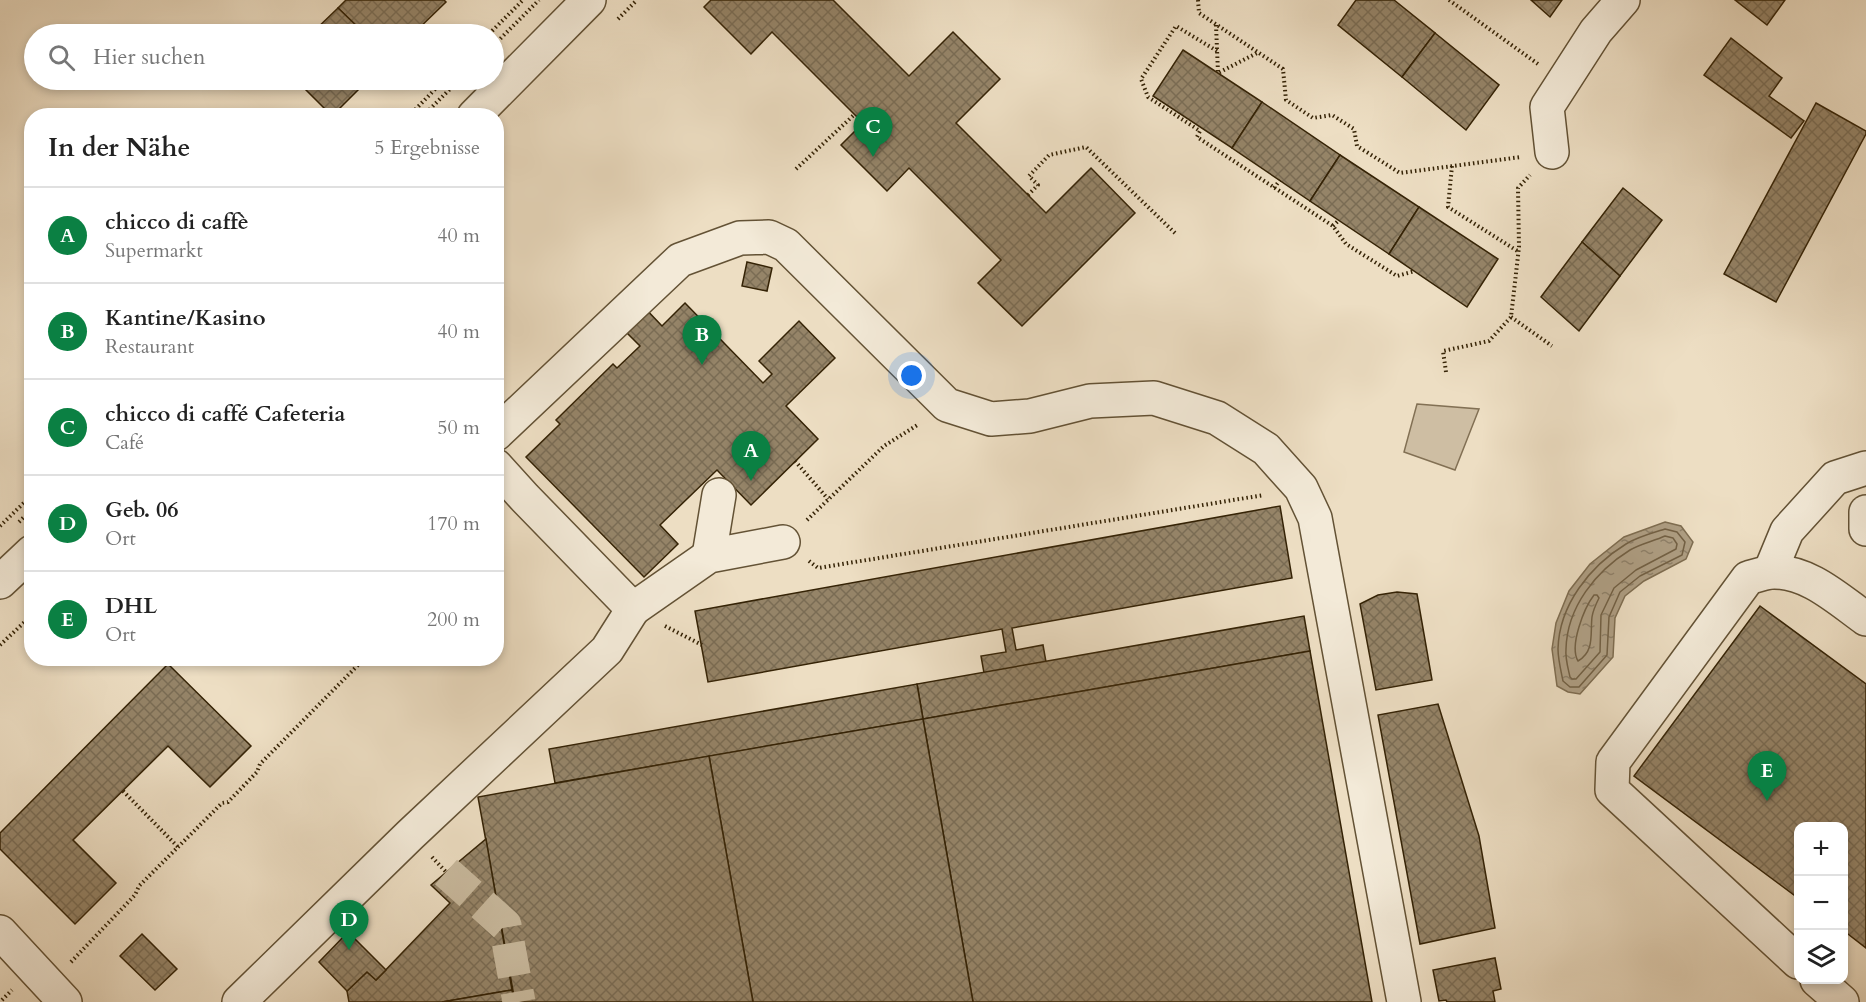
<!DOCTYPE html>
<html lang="de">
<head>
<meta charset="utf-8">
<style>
  :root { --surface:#fff; --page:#f2f2f2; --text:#222; --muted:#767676; --line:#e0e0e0; --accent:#0b8043 }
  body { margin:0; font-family:Cardo,serif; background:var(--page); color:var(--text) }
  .controls { position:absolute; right:18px; bottom:18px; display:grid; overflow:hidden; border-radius:12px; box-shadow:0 3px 9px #0003 }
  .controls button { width:54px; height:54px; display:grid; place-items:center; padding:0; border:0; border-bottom:2px solid var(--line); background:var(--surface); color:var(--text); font:30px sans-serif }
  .you { position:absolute; left:912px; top:376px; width:21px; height:21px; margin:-15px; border:4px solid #fff; border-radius:50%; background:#1a73e8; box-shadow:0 0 0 9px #1a73e833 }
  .badge { display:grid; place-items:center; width:39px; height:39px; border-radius:50%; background:var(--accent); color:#fff; font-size:20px; font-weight:700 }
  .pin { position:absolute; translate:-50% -50px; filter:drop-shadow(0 2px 3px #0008) }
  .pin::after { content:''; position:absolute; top:32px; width:21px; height:18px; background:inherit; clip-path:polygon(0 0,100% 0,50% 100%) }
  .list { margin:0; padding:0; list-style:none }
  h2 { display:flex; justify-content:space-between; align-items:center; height:78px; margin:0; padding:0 24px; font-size:26px }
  h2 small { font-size:20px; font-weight:400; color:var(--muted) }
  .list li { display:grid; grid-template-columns:39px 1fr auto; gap:18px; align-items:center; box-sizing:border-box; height:96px; padding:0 24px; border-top:2px solid var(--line) }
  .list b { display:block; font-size:22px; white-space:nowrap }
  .list p { margin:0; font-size:20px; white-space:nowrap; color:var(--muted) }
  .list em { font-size:20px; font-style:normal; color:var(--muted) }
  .icon { flex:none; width:33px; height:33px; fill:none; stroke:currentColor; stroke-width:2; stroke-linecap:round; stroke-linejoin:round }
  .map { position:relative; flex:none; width:1866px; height:1002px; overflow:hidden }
  .search { position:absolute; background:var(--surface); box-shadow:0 3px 9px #0003; left:24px; top:24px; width:480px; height:66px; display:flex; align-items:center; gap:15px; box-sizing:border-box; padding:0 21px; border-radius:33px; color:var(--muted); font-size:22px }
  .panel { position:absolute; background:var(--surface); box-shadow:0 3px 9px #0003; left:24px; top:108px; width:480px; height:558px; border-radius:24px }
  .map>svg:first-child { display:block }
  .garden { fill:#cebea3; stroke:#827054; stroke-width:1.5 }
  .water { fill:url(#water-ripples); stroke:#7e6d51; stroke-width:1.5 }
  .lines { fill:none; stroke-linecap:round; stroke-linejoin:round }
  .shore { stroke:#726044; stroke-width:1.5 }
  .building { fill:url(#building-cross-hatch); stroke:#352306; stroke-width:1.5 }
  .minor-tunnel { stroke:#c8b99d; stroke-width:33; stroke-dasharray:33 16; stroke-linecap:butt }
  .minor-casing { stroke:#635235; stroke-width:36 }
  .path { stroke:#352306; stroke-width:4; stroke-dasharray:1.5 3; stroke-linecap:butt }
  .minor { stroke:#f3ead8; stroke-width:33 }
</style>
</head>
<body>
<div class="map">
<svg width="1866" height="1002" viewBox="0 0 1866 1002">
  <defs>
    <pattern id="water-ripples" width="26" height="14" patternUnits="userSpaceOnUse" patternTransform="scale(1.5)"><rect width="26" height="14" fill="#ae9e83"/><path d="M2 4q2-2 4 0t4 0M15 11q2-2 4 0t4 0" fill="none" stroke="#8e8069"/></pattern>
    <pattern id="building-cross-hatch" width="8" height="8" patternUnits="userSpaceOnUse" patternTransform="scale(1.5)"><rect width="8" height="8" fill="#958468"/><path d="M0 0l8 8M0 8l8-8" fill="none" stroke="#7a6c54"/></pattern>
  </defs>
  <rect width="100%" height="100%" fill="#eddec3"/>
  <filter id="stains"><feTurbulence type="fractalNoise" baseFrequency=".00333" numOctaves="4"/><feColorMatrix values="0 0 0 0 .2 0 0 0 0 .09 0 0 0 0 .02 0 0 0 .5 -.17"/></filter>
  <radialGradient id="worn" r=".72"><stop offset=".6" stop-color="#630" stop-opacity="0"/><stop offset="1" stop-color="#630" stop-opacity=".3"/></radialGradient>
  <path class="garden" d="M1417 404 1479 409 1455 470 1404 452Z"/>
  <path class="water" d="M1665 522 1681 526 1693 542 1686 559 1644 581 1625 596 1615 618 1613 657 1580 694 1568 692 1557 686 1552 649 1556 623 1569 591 1590 564 1624 537Z"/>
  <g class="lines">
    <g class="shore">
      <path d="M1665 529 1677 532 1685 542 1682 555 1640 576 1620 592 1609 617 1607 655 1579 687H1570L1563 681C1561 671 1558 659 1558 649 1559 605 1590 566 1626 544 1637 537 1652 533 1665 529Z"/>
      <path d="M1665 536 1673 538 1677 544 1676 549 1636 570 1614 588 1601 615 1600 652 1576 679H1572L1570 677C1568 668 1565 658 1566 649 1567 607 1596 571 1630 550 1640 544 1654 541 1665 536Z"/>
      <path d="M1594 595H1597L1599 598C1596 604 1593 610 1592 617 1590 634 1595 651 1578 661 1569 646 1584 608 1594 595Z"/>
    </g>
  </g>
  <g class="building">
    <path d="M346 0H444L446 2 413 34H365L338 8Z"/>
    <path d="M711 0H833L909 76 953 32 1000 79 956 123 1046 213 1091 168 1135 213 1022 326 978 283 1001 260 909 168 887 191 841 145 863 123 772 32 751 54 704 7Z"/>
    <path d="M1356 0H1394L1435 33 1402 77 1338 25Z"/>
    <path d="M1531 0H1562L1550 17Z"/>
    <path d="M1735 0H1785L1767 25Z"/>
    <path d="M338 8 365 34H311Z"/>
    <path d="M1435 33 1499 85 1466 130 1402 77Z"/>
    <path d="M1731 38 1782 78 1769 96 1804 121 1791 138 1704 75Z"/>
    <path d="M1183 50 1262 102 1232 148 1153 96Z"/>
    <path d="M296 80H368L332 116Z"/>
    <path d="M1262 102 1340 155 1310 201 1232 148Z"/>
    <path d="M1816 103 1866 131V134L1776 302 1724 274Z"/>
    <path d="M1340 155 1419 207 1389 254 1310 201Z"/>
    <path d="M1623 188 1662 220 1620 276 1582 242Z"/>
    <path d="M1419 207 1498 259 1467 307 1389 254Z"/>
    <path d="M1582 242 1620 276 1579 331 1541 297Z"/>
    <path d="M747 262 772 268 767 291 742 286Z"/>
    <path d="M685 303 763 383 772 374 759 361 799 321 835 358 786 406 818 439 751 505 717 470 660 525 678 544 644 577 526 457 560 424 556 420 613 364 617 368 640 346 622 328 644 307 662 326Z"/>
    <path d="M1280 506 1292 578 1012 628 1016 650 1043 645 1046 662 984 673 981 656 1006 652 1002 629 708 682 695 611Z"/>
    <path d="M1397 592 1417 594 1432 680 1376 690 1360 604 1378 595Z"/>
    <path d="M1760 606 1866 684V948L1844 931V826H1798V898L1634 776Z"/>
    <path d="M1304 616 1310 651 923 719 917 684Z"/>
    <path d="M1310 651 1372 1002H973L923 719Z"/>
    <path d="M168 664 251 746 210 787 168 746 73 840 116 883 75 924 0 849V833Z"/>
    <path d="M917 684 923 719 555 783 549 749Z"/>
    <path d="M1438 704 1479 836 1495 928 1420 944 1378 715Z"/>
    <path d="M923 719 973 1002H753L709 756Z"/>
    <path d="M709 756 753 1002H515L478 797Z"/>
    <path d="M486 839 512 990 442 1002H349L347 991 367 972 376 980 450 903 431 885Z"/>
    <path d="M348 932 386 970 376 980 367 972 347 991 319 962Z"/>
    <path d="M142 934 177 969 155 990 120 956Z"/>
    <path d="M1495 958 1501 989 1493 991 1495 1002H1447L1446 1000 1439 1001 1433 970Z"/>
    <path d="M512 990 515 1002H442Z"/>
  </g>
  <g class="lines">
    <path class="minor-tunnel" d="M446 872 505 925 519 1002"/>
    <defs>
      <g id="minor">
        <path d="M474 116 589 0"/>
        <path d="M1552 152 1547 107 1596 31 1623 0"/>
        <path d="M496 434 680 260 740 238 769 237 786 245 947 405 991 419 1030 416 1090 401 1154 398 1217 418 1266 449 1301 488 1315 518 1404 1002"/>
        <path d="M1866 512V529"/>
        <path d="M709 556 719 495"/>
        <path d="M1770 572 1787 531 1835 478 1866 468"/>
        <path d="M0 582 32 552"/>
        <path d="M633 609 709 556 783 542"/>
        <path d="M0 932 65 1002"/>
        <path d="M1798 962 1612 790 1613 762 1748 578C1755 576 1764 573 1771 572 1807 570 1838 599 1866 619"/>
        <path d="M1817 980 1842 1002"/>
        <path d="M239 1002 410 835 607 650 633 609 525 498 496 466"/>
      </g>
    </defs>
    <use href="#minor" class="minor-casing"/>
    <g class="path">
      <path d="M1198 0 1199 13 1283 69 1286 100 1313 118 1332 115 1354 129 1357 146 1400 173 1521 157"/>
      <path d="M1449 0 1538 64"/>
      <path d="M618 19 637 0"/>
      <path d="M1216 25 1218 73 1259 52"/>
      <path d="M489 34 523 0"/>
      <path d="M494 45 539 0"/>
      <path d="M1217 51 1176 26 1141 79 1148 97 1200 131 1197 137 1333 226 1346 244 1397 276 1415 271"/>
      <path d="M409 116 444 80"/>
      <path d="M423 116 459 80"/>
      <path d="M1452 166 1448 207 1519 252"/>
      <path d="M796 169 855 114"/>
      <path d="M1274 188 1280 180"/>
      <path d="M1028 195 1038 185 1029 176 1049 155 1086 147 1177 235"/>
      <path d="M1333 226 1339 220"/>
      <path d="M1511 317 1552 346"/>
      <path d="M1446 372 1443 351 1489 341 1511 317 1519 247 1518 188 1530 175"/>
      <path d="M795 461 828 499"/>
      <path d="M807 520 884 446 919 424"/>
      <path d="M19 522 32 509"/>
      <path d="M0 526 32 495"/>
      <path d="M809 561 818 568 1264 495"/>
      <path d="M665 626 702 645"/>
      <path d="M0 645 32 615"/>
      <path d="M123 791 178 847"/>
      <path d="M432 857 446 872"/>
      <path d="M71 962 135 895 139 886 222 803 228 802 257 772 260 764 365 658"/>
      <path d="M2 1000 12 990"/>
    </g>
    <use href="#minor" class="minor"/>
  </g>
  <rect width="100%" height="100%" filter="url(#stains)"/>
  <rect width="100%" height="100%" fill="url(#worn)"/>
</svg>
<div class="controls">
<button>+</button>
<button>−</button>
<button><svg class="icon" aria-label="layers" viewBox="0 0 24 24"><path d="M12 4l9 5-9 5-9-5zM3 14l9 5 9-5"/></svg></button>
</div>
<div class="you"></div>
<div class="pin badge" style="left:751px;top:481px">A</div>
<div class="pin badge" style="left:702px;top:365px">B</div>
<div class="pin badge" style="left:873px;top:157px">C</div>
<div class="pin badge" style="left:349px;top:950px">D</div>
<div class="pin badge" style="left:1767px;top:801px">E</div>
<div class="search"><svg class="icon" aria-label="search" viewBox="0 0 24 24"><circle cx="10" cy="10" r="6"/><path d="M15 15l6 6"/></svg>Hier suchen</div>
<section class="panel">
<h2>In der Nähe<small>5 Ergebnisse</small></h2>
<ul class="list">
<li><span class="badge">A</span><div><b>chicco di caffè</b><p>Supermarkt</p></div><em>40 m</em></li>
<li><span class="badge">B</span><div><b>Kantine/Kasino</b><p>Restaurant</p></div><em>40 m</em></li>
<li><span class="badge">C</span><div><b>chicco di caffé Cafeteria</b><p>Café</p></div><em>50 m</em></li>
<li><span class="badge">D</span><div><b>Geb. 06</b><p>Ort</p></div><em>170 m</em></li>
<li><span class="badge">E</span><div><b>DHL</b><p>Ort</p></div><em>200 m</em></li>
</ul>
</section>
</div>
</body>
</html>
